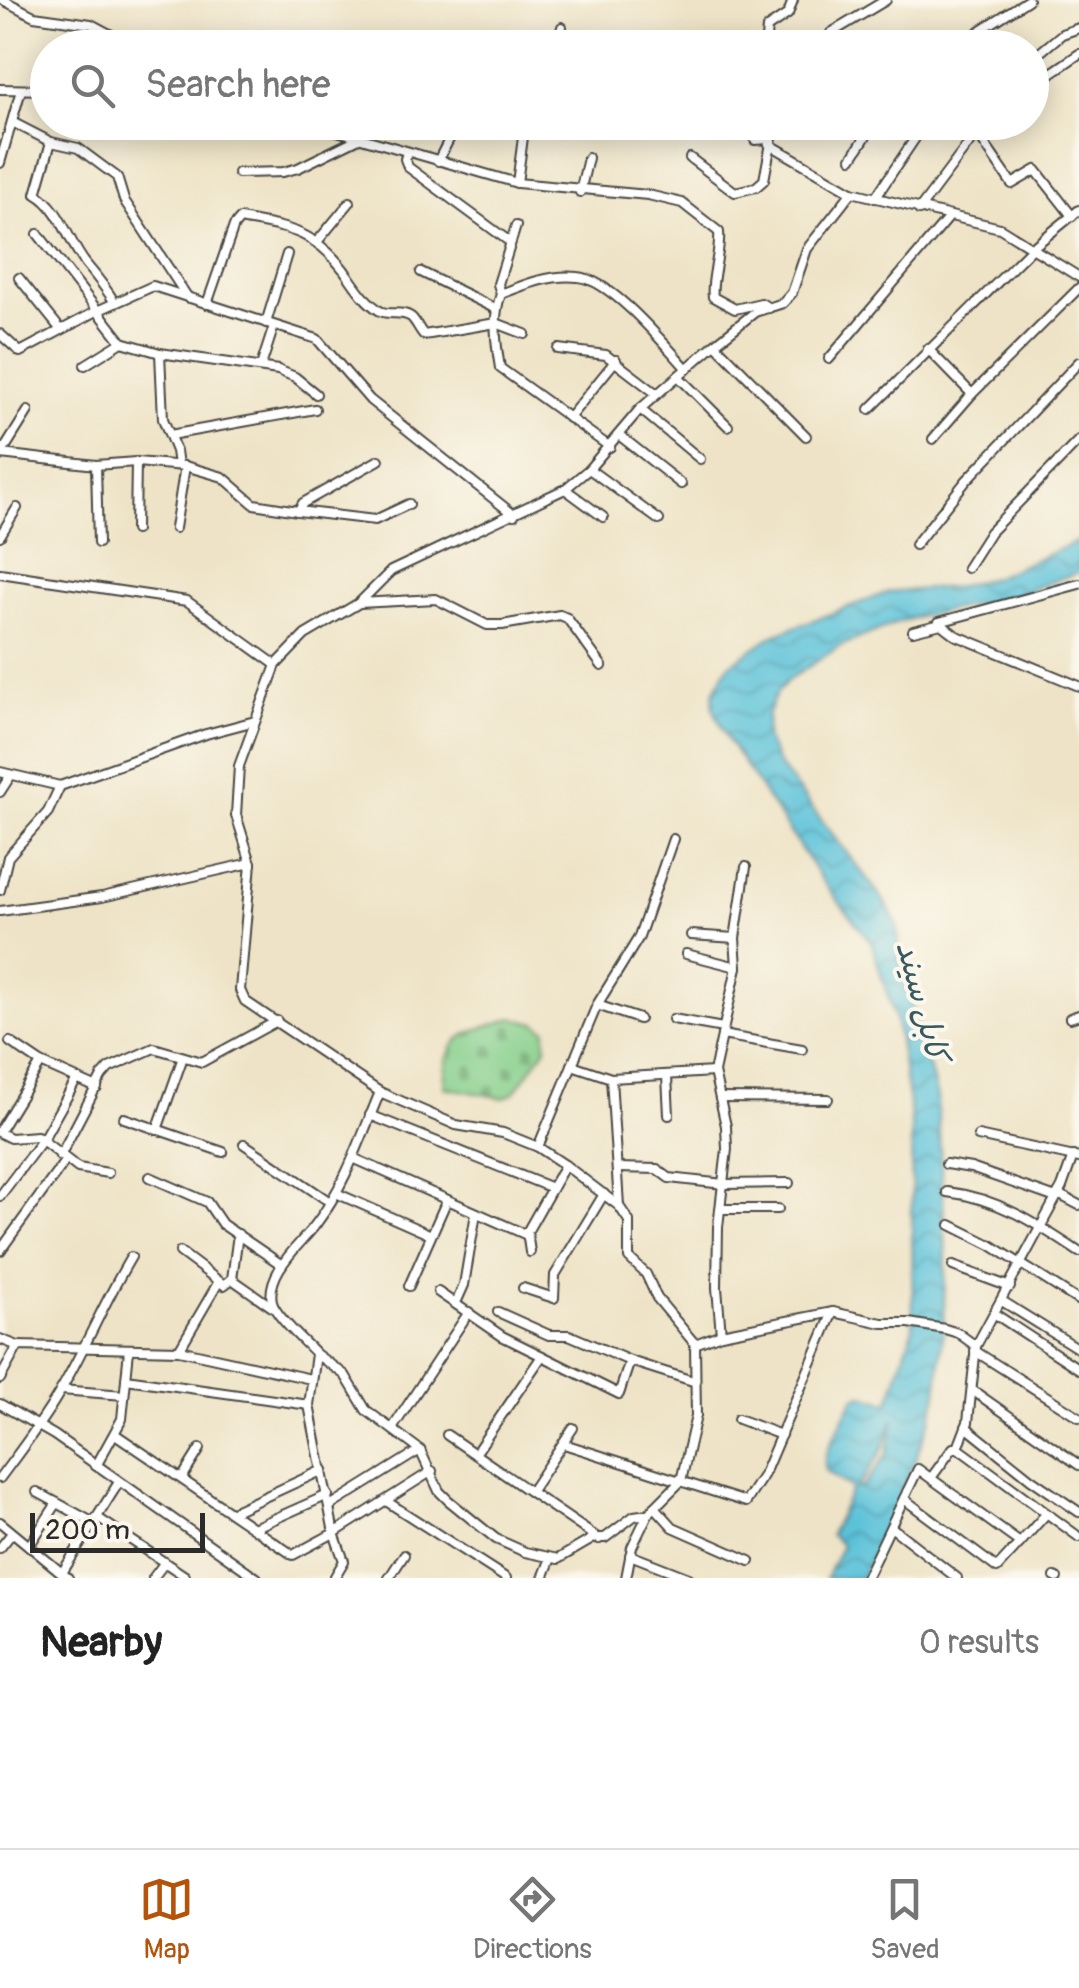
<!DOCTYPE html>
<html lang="en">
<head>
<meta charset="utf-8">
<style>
  :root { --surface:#fff; --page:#f6f6f6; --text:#222; --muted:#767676; --line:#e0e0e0; --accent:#b45309 }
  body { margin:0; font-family:Pangolin,"Playpen Sans Arabic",sans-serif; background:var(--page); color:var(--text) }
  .scale { position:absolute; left:30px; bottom:25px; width:175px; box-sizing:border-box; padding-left:10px; border:5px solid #2b2b2b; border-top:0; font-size:28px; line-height:35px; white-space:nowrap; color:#2b2b2b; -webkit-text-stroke:8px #fbf7ec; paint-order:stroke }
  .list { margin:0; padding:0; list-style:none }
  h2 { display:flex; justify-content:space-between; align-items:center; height:130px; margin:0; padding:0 40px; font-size:42px }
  h2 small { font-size:32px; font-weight:400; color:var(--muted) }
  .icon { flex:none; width:55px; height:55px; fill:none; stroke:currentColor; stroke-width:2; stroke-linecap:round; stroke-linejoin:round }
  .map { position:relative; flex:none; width:1079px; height:1578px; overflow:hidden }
  .search { position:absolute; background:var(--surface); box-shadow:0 5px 25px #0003; left:30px; right:30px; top:30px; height:110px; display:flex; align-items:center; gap:25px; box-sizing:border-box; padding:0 35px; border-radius:55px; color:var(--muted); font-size:38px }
  .sheet { height:270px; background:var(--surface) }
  nav { display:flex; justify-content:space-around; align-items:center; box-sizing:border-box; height:140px; border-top:2px solid var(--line); background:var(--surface); font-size:28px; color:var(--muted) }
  nav a { display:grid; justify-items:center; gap:5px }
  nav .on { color:var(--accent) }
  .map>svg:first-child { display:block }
  .cemetery { fill:url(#cemetery-stones); stroke:#587d5b; stroke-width:2.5 }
  .water { fill:url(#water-waves); stroke:#437682; stroke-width:2.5; fill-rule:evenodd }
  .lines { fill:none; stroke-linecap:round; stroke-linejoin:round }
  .minor-casing { stroke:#484742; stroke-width:12 }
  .minor { stroke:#fff; stroke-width:8 }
  .labels { text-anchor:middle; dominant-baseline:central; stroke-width:8; stroke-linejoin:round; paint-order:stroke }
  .water-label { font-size:32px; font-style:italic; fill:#39585f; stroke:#fbf7ec }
</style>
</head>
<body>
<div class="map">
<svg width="1079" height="1578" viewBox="0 0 1079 1578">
  <defs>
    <pattern id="cemetery-stones" width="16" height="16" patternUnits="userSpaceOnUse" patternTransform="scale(2.5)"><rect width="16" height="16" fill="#86cf8b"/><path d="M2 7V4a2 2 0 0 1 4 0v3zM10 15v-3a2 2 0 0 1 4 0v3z" fill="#6ea872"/></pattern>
    <pattern id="water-waves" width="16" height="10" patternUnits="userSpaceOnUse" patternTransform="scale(2.5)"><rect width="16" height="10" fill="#5bc2d9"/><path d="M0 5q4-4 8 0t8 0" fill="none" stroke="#4b9eb0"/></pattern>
  </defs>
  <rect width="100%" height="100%" fill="#fbf7ec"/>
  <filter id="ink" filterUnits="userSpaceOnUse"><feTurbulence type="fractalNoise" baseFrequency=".01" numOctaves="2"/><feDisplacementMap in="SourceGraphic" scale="20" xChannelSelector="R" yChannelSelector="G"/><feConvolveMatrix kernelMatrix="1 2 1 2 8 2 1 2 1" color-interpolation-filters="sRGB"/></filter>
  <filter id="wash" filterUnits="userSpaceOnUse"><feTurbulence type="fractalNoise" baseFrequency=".0048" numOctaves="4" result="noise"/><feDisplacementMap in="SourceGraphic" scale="40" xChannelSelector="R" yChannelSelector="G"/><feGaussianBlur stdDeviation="2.25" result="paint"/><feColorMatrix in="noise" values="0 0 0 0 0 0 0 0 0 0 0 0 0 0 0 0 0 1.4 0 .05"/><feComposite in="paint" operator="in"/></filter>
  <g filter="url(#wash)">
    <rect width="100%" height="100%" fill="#eee3c6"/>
    <path class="cemetery" d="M513 1018 536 1023 546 1030V1048L514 1093 503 1098 444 1087C445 1031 466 1034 513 1018Z"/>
    <path class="water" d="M1079 541V572L1016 595 901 621 840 646 787 681 775 696 768 713 766 738 778 764 882 898 897 925 902 976 920 1030 937 1097 946 1251 943 1334 937 1394 931 1419 896 1507 861 1578H826L842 1545 830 1535 852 1489 825 1470V1458L829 1447 855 1397 863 1395 889 1403 913 1328 911 1117 896 1022 871 942 824 883 728 740 713 708 714 692 728 666 773 635 889 592 954 587 993 578ZM894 1418 887 1454 862 1488H857L881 1453Z"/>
  </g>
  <g filter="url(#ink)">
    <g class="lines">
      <defs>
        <g id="minor">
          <path d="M3 0 34 16 91 24 136 48"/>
          <path d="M831 33 886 0"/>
          <path d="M557 48 562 27"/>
          <path d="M765 48 767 28 788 14 793 0"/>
          <path d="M953 48 1028 0"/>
          <path d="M1032 59 1062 34 1079 28"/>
          <path d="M1032 86 1079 54"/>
          <path d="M0 89 48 90"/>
          <path d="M12 122 51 142 78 148 117 177 124 200 188 298"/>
          <path d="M306 122 517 183 648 195 682 203 719 232C721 254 710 280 713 297L735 309 761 303 769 308"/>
          <path d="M747 122 755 140 769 139"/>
          <path d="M977 133 1012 184 1036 170 1072 216"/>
          <path d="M51 142 36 194C61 208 68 242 86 264 97 277 106 288 115 303"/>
          <path d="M769 144 852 192"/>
          <path d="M407 152 405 159 408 167 510 242"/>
          <path d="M690 158 735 192 756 187 764 180 775 122"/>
          <path d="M852 158 875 122"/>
          <path d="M438 161 457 124"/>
          <path d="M0 163 21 90"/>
          <path d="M238 173 283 172 298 168 359 138"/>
          <path d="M517 183 525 122"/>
          <path d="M580 192 588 158"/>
          <path d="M875 198 926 122"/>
          <path d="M919 210 985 122"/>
          <path d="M38 234 122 342 160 353 278 370 295 377 316 394"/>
          <path d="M317 242 350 202"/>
          <path d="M421 272 496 309"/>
          <path d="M19 278 61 330"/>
          <path d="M501 294 498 284 516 226"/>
          <path d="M207 304 234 226 240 219C287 228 312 229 344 270 355 285 363 300 380 311 390 316 401 310 411 317 416 321 419 330 424 335L496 323 525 334"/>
          <path d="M266 323 287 254"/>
          <path d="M0 334 20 352 97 311 153 286 317 339 370 400 514 515"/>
          <path d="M715 344 806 436"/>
          <path d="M558 349 606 355 657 394"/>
          <path d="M928 349 972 394"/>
          <path d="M160 353 163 419 176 451 178 465"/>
          <path d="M829 359 950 216"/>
          <path d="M85 365 122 342"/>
          <path d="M261 366 274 326"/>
          <path d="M678 376 728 426"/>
          <path d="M640 409 700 459"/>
          <path d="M870 409 1032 248 1079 210"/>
          <path d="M569 418 616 360"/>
          <path d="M170 435 315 409"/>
          <path d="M619 435 681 484"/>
          <path d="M933 439 972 394 1079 288"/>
          <path d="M610 447 500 368C496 344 492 318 501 294 526 284 551 274 578 277 611 279 665 345 687 369"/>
          <path d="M1 454 96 465 136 462 185 466 223 477 254 504 298 511 375 520 409 504"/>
          <path d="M0 456 28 411"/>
          <path d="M96 465 98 543"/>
          <path d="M589 469 659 520"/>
          <path d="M565 489 603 517"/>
          <path d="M298 511 303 503 379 460"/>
          <path d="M175 528 185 466"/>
          <path d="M135 530 136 462"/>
          <path d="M0 536 17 508"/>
          <path d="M915 545 966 481 1079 362"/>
          <path d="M967 568 990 532 1079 440"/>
          <path d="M0 573 187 601 276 665"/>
          <path d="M359 603 436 599 487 625H502L560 615 567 618 602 666"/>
          <path d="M939 622 1079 584"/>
          <path d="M913 631 941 624 955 635 1079 686"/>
          <path d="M0 772 60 786 206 734 255 721"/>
          <path d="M0 792 11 775"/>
          <path d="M251 863 240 990 245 1001 380 1092 456 1125 503 1133 538 1147 565 1165 619 1206 629 1221V1258L646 1274 657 1298 695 1344"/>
          <path d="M0 890 8 857 48 812 60 786"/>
          <path d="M0 911 102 897 251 863 236 815 239 766 276 665 305 635 359 603 391 571 565 489 589 469 640 409 715 344 755 312 783 303 792 293 807 249 852 192 1000 228 1079 277"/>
          <path d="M691 935 735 938"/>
          <path d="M686 954 737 967"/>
          <path d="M597 1005 639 1019"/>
          <path d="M1070 1018 1079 1015"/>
          <path d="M673 1019 723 1028"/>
          <path d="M722 1035 802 1049"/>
          <path d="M10 1042 41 1063 97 1088"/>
          <path d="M572 1065 611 1078 714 1072"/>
          <path d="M667 1076 669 1115"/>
          <path d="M611 1078 619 1206"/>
          <path d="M720 1098 828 1099"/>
          <path d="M370 1115 552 1188"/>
          <path d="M124 1118 223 1152"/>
          <path d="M0 1130 41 1063"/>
          <path d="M157 1130 183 1057"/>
          <path d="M0 1133 10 1138 37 1136 78 1168 108 1173"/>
          <path d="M978 1136 1079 1158"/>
          <path d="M244 1144 330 1202"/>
          <path d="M538 1147 597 1005 639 937 673 839"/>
          <path d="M60 1156 102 1076 109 1068 154 1048 202 1062 277 1021"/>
          <path d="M1073 1156 1062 1187 976 1346 968 1422 958 1448 1079 1537"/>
          <path d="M353 1158 527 1235"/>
          <path d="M946 1164 971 1168 1056 1198"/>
          <path d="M618 1168 657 1169 669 1178 724 1184 789 1183"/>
          <path d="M150 1177 207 1202 222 1224 282 1265"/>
          <path d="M947 1192C998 1198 1037 1224 1079 1252"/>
          <path d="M336 1193 431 1235"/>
          <path d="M1058 1194 1079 1205"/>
          <path d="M0 1196 43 1139 77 1079"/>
          <path d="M721 1209H778"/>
          <path d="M951 1225 991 1245 1079 1301"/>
          <path d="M0 1251 65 1161"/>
          <path d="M180 1252 224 1285 232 1279 238 1234"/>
          <path d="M530 1252 527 1232 565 1165"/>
          <path d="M953 1266 1010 1287"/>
          <path d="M232 1279 272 1307"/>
          <path d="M409 1286 447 1200"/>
          <path d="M523 1288 554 1298 555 1275 604 1194"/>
          <path d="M438 1292 502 1336 619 1394 630 1361"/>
          <path d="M1002 1301 1079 1349"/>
          <path d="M456 1303 464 1285 476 1213"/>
          <path d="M498 1312 549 1335H569L630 1361 693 1381"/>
          <path d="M995 1314 1079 1369"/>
          <path d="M721 1334 717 1288 718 1227 727 1149 726 1126 714 1072 737 967 735 938 746 867"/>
          <path d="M0 1339 18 1346"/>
          <path d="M179 1350 218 1283"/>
          <path d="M975 1351 1079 1417"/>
          <path d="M316 1354 345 1375 366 1410 420 1450 439 1491 448 1500 496 1539 525 1552 558 1559 594 1538H605L634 1516 648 1514"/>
          <path d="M0 1379 18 1346 179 1350 311 1379"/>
          <path d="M126 1379 309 1405"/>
          <path d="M61 1390 124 1395"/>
          <path d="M972 1390 1079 1465"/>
          <path d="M0 1404 54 1435 257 1578"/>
          <path d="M738 1419 781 1435"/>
          <path d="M966 1427 1031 1479 1079 1512"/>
          <path d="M392 1429 469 1312"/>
          <path d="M115 1434 293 1555 334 1533 432 1471"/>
          <path d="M447 1435 599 1539"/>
          <path d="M564 1444 746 1502 764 1474 833 1312"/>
          <path d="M475 1454 542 1356"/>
          <path d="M96 1466 122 1419 129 1350"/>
          <path d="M0 1478C20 1451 41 1424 58 1395 85 1349 104 1302 131 1257"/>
          <path d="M182 1478 200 1449"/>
          <path d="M931 1478 953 1448H958"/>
          <path d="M531 1491 573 1428"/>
          <path d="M37 1492 94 1523"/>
          <path d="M904 1499 997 1568 1020 1543"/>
          <path d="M386 1501 506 1578"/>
          <path d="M330 1506 420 1450"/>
          <path d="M655 1507 673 1527 750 1561"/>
          <path d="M232 1512 323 1470"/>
          <path d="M98 1518 185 1576"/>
          <path d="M0 1522 68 1578"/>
          <path d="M256 1527 328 1495"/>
          <path d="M891 1527 957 1578"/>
          <path d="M29 1546 57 1503"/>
          <path d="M0 1548 12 1533"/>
          <path d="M630 1555 689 1578"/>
          <path d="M62 1573 119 1482"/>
          <path d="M1055 1577 1057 1578"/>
          <path d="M153 1578 165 1562"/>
          <path d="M334 1578 344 1561 334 1533 309 1405 316 1354C305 1342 275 1316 272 1302 266 1272 300 1245 316 1224 346 1184 361 1137 380 1092"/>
          <path d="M389 1578 404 1555"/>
          <path d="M543 1578 551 1558"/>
          <path d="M626 1578 632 1547 648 1514 681 1481 696 1416 695 1344 721 1334 833 1312 882 1323H909L945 1329 958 1333 976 1346"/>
          <path d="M866 1578 918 1469 1020 1543 1046 1514"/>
        </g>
      </defs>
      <use href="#minor" class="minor-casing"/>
      <use href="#minor" class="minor"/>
    </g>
  </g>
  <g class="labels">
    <g class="water-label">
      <text transform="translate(922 1001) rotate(75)">کابل سيند</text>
    </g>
  </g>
</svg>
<div class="scale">200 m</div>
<div class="search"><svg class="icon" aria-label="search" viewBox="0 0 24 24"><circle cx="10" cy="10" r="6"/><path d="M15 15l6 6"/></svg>Search here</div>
</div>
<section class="sheet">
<h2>Nearby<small>0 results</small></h2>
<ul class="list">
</ul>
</section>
<nav>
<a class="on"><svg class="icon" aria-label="map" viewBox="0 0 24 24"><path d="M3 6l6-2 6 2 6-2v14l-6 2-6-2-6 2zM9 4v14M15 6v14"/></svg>Map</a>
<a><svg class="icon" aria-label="directions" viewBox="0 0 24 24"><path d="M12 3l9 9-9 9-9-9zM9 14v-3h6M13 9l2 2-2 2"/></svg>Directions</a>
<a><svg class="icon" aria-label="saved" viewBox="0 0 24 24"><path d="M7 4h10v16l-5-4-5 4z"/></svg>Saved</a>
</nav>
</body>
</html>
